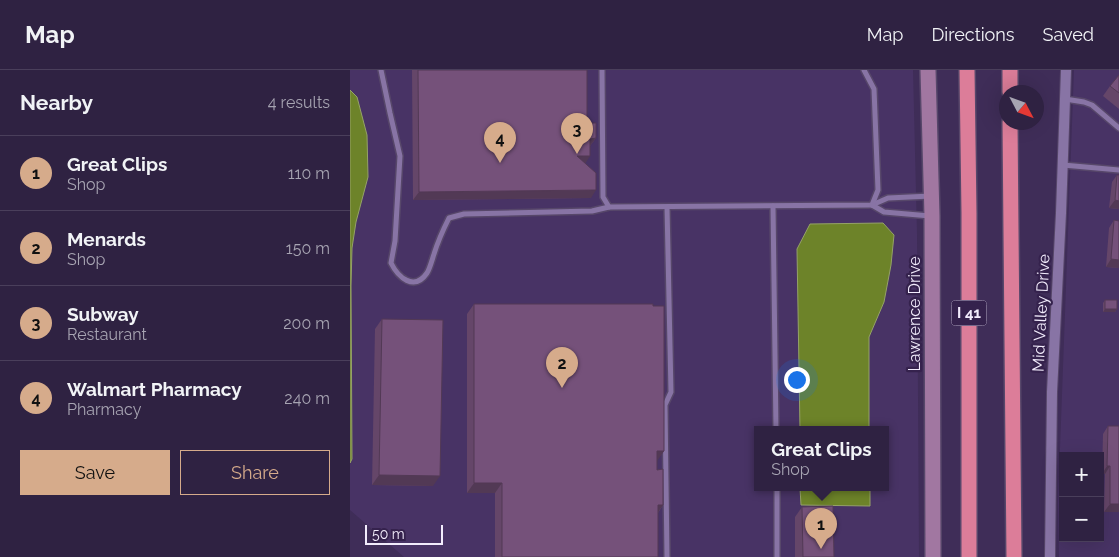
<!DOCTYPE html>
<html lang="en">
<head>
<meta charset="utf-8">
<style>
  :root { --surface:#2f2242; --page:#372a49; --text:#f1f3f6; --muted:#a7a4b2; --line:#4a3f5b; --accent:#d6ab8b }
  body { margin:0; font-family:Raleway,sans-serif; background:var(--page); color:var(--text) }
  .controls { position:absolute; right:15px; bottom:15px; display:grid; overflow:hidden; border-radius:0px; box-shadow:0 5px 20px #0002 }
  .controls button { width:45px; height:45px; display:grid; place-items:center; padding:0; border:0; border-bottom:1px solid var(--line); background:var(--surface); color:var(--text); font:25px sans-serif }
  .compass { position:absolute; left:649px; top:15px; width:45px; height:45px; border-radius:50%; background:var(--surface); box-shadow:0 5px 20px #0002; rotate:131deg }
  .scale { position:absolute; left:15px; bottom:12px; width:78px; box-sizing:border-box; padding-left:5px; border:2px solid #f2ecfc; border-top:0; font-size:14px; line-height:18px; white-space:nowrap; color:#f2ecfc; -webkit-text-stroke:4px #35224d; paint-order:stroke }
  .you { position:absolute; left:446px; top:309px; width:18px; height:18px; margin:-12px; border:4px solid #fff; border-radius:50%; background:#1a73e8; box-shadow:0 0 0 8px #1a73e833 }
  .badge { display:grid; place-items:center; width:32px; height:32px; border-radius:50%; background:var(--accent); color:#111; font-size:16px; font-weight:700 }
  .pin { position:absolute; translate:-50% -41px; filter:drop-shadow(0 1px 2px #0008) }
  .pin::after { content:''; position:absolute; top:26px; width:18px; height:15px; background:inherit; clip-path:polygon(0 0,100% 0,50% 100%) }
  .popup { position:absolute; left:404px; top:356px; width:135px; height:65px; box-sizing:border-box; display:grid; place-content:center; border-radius:0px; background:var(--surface); filter:drop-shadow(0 1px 4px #0005); font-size:16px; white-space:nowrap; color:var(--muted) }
  .popup b { font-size:19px; color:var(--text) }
  .popup::after { content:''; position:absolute; left:50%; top:100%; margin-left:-10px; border:10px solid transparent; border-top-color:var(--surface) }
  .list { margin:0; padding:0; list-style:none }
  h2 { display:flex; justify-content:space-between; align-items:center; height:65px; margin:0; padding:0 20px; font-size:21px }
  h2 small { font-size:16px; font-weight:400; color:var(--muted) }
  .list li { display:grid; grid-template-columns:32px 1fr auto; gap:15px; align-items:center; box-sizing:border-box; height:75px; padding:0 20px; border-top:1px solid var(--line) }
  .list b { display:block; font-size:19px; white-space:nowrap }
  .list p { margin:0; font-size:16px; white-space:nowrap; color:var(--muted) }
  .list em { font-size:16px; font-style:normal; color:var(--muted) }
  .actions { display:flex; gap:10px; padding:15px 20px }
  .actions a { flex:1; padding:11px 0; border:1px solid var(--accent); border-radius:0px; text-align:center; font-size:18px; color:var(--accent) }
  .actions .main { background:var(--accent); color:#111 }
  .map { position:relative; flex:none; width:769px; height:487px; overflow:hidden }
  header { display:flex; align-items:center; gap:30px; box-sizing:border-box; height:70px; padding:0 25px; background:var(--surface); border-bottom:1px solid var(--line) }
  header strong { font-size:24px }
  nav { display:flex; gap:28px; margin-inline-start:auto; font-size:18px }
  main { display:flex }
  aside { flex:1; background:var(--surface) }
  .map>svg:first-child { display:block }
  .built { fill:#483365; fill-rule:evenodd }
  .water { fill:#6d8329; stroke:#95a268 }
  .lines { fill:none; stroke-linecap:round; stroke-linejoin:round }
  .lane-casing { stroke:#57476a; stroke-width:8 }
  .street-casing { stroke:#57476a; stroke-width:12 }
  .secondary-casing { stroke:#57476a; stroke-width:18 }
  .highway-casing { stroke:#57476a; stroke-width:18 }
  .lane { stroke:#8874a5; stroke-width:5 }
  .street { stroke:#8874a5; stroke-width:10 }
  .secondary { stroke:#a177a1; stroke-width:15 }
  .highway { stroke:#dc7d99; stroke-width:15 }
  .wall { fill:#654669 }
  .shaded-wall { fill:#523955 }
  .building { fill:#75517a; stroke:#523955 }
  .labels { text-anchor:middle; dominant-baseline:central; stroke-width:4.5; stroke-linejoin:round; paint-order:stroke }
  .shield { fill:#35224d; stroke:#b9afc8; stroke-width:1 }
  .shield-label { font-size:15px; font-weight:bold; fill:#f2ecfc }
  .street-label { font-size:16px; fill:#f2ecfc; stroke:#35224d }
</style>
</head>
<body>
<header>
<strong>Map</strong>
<nav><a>Map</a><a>Directions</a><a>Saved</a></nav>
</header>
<main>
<aside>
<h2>Nearby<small>4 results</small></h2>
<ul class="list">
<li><span class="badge">1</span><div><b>Great Clips</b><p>Shop</p></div><em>110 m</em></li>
<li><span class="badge">2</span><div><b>Menards</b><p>Shop</p></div><em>150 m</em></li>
<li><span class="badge">3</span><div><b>Subway</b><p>Restaurant</p></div><em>200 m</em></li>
<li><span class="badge">4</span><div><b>Walmart Pharmacy</b><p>Pharmacy</p></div><em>240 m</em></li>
</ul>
<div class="actions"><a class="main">Save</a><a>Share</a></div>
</aside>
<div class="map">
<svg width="769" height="487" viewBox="0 0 769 487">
  <rect width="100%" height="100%" fill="#3f2d58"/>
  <g class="built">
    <path d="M0 0H563L567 164 569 487H54L0 440ZM407 360H535V418H407Z"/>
    <path d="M724 0H769V487H709L708 433ZM713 386H750V468H713Z"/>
  </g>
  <g class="water">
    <path d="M0 20 7 27 17 65 18 107 6 152 2 178 1 216 2 389 0 393Z"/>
    <path d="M533 153 544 165 541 195 534 232 519 267V360H450L447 179 460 154Z"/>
    <path d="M450 418H520V436L451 435Z"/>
  </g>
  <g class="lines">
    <defs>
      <g id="lane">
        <path d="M31 0 40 43 50 86 45 171 41 193C48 207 64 222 77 203 80 198 82 190 84 184 88 171 93 160 99 148L114 144 242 141 259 137"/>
        <path d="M252 0 253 127 259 137 522 135 538 128 581 126"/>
        <path d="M514 0 524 19 528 120 522 135"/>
        <path d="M715 29 734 32 742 35 769 58"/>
        <path d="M713 95 769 100"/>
        <path d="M522 135 534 142 580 146"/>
        <path d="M423 136 426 360"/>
        <path d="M427 418V487"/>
        <path d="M317 487 315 335 321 322 317 137"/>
      </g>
      <path id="street" d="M700 487 702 322 711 143 716 0"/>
      <path id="secondary" d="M578 0 582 146 583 487"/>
      <g id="highway">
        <path d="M617 0 619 143V487"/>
        <path d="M660 0V22"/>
        <path d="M660 52 664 487"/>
      </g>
    </defs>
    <use href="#lane" class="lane-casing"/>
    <use href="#street" class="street-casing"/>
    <use href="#secondary" class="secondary-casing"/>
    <use href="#highway" class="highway-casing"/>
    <use href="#lane" class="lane"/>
    <use href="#street" class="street"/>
    <use href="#secondary" class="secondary"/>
    <use href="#highway" class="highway"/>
  </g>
  <g class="wall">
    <path d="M62 0H237V53L246 68 240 76 235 93 241 128 63 130Z"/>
    <path d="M769 5V39L753 26 760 16Z"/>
    <path d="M767 105H769V139L759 138 762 112Z"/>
    <path d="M764 150 769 198 756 197 759 158Z"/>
    <path d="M755 230 767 239 765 242H753V233Z"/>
    <path d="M124 234 314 381 307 390V400L313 435 308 443V487H145V423H117V244Z"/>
    <path d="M32 249 83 416 22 415 25 259Z"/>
    <path d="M758 356H769V442H754L755 404H752L753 364Z"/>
    <path d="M452 437 484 487H445V447Z"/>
  </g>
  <g class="shaded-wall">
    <path d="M246 68 240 76V69Z"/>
    <path d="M227 86H240L235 94Z"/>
    <path d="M246 120 241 128 63 130 69 122Z"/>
    <path d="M765 130 769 131V139L759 138Z"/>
    <path d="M761 189 769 190V198L756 197Z"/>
    <path d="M755 239H767L765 242H753Z"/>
    <path d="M307 381H314L307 391Z"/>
    <path d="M757 396H760L755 404H752Z"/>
    <path d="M29 405 90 406 83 416 22 415Z"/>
    <path d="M124 413H152L145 423H117Z"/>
    <path d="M760 434H769V442H754Z"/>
    <path d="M308 435H313L306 445Z"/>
  </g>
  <g class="building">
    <path d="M68 0H237V53H246V68L240 69V86H227L246 103V120L69 122Z"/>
    <path d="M769 5V23L760 16Z"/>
    <path d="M767 105H769V131L765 130Z"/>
    <path d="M764 150 769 151V190L761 189Z"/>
    <rect x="755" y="230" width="12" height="9"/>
    <path d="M124 234H303V236H314V381H307V400L313 399V435H308V487H152V413H124Z"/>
    <path d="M32 249 93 250 90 406 29 405Z"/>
    <path d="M758 356H769V434H760V396H757Z"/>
    <path d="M483 436 484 487H453L452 437Z"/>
  </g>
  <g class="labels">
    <rect class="shield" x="601.5" y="230.5" width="35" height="25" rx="4"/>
    <g class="shield-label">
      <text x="619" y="243">I 41</text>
    </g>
    <g class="street-label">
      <text transform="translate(691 243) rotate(-87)">Mid Valley Drive</text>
      <text transform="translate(564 244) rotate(-90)">Lawrence Drive</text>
    </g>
  </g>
</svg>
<div class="controls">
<button>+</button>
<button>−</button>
</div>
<svg class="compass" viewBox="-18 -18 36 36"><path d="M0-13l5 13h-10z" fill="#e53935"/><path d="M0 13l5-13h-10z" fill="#a7a4b2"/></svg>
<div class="scale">50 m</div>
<div class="you"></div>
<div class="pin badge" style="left:471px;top:479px">1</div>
<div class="popup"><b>Great Clips</b>Shop</div>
<div class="pin badge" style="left:212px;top:318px">2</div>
<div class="pin badge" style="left:227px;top:84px">3</div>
<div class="pin badge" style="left:150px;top:93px">4</div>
</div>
</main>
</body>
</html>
